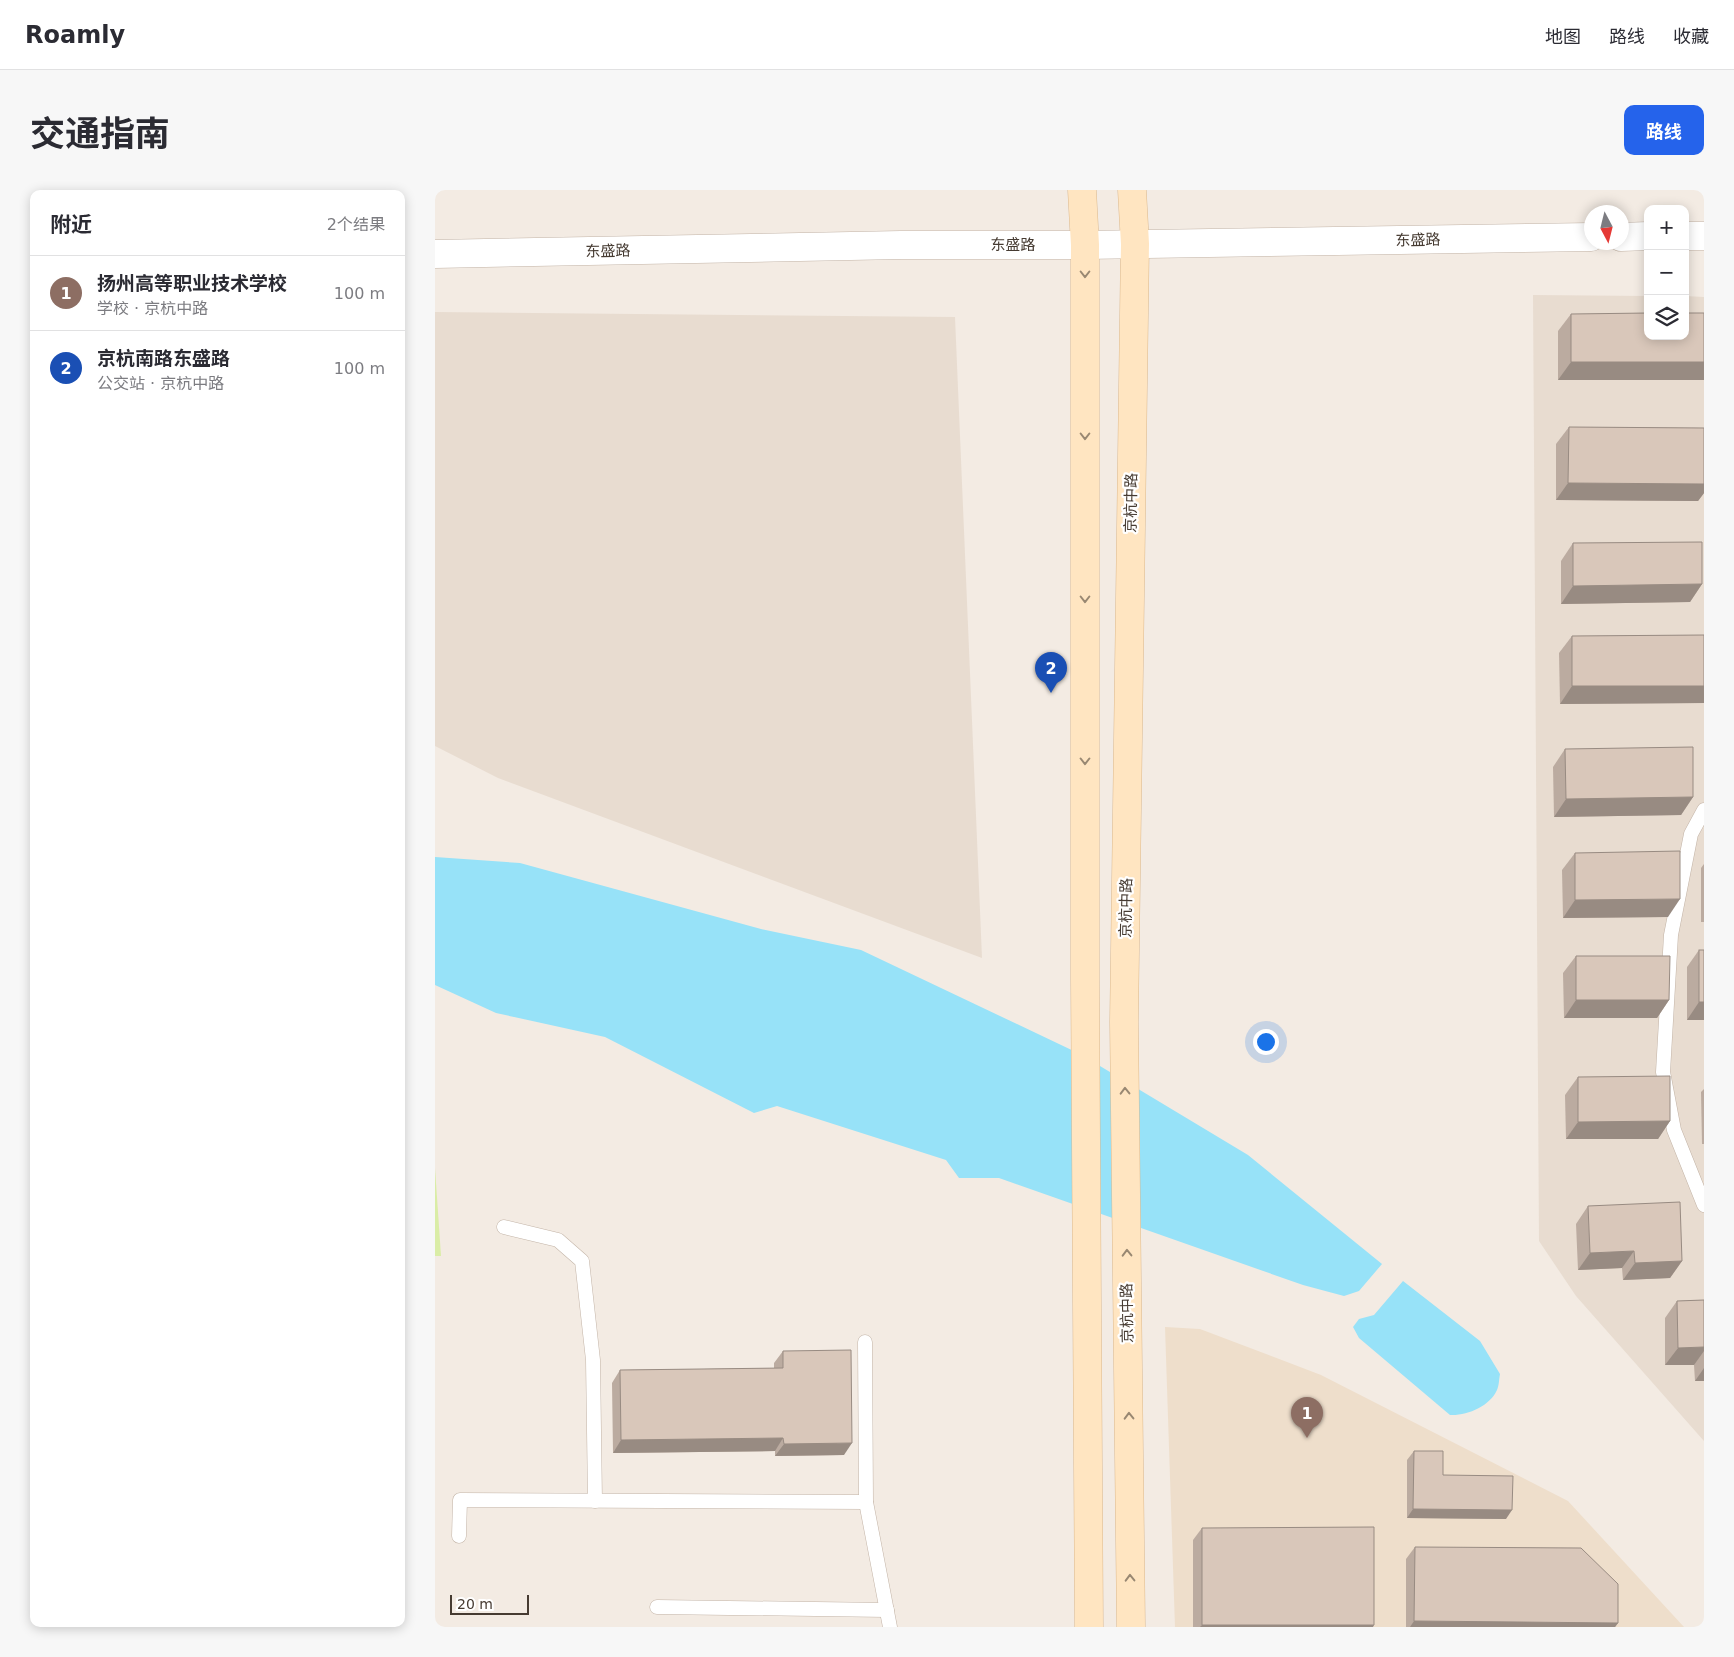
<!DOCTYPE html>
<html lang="zh">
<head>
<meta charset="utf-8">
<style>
  :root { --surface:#fff; --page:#f7f7f7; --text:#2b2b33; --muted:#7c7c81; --line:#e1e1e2; --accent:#2563eb }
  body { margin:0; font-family:"DejaVu Sans","Noto Sans SC",sans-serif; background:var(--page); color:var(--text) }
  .controls { position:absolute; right:15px; top:15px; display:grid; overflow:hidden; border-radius:10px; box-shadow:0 2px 12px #0003 }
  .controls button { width:45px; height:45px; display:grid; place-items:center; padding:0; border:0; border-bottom:1px solid var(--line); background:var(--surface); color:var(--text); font:25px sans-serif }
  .compass { position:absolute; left:1149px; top:15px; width:45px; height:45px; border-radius:50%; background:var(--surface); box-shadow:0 2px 12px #0003; rotate:173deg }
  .scale { position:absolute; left:15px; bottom:12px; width:79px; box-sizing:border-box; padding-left:5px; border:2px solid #463b32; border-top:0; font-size:14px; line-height:18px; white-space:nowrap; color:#463b32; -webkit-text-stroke:4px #fff; paint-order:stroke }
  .you { position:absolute; left:830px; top:851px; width:18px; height:18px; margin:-12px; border:4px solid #fff; border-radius:50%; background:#1a73e8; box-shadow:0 0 0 8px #1a73e833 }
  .badge { display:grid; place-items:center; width:32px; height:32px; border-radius:50%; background:var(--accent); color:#fff; font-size:16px; font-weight:700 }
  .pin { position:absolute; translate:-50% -41px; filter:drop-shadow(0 1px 2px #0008) }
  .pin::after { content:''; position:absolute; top:26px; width:18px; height:15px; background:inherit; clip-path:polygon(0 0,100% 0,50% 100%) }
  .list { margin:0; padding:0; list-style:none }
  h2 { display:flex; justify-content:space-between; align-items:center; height:65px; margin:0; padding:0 20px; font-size:21px }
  h2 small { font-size:16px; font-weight:400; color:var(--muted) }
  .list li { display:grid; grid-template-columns:32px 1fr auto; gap:15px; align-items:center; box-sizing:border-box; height:75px; padding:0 20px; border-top:1px solid var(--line) }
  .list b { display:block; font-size:19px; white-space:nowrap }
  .list p { margin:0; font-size:16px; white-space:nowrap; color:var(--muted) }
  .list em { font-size:16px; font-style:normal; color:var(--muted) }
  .icon { flex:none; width:28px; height:28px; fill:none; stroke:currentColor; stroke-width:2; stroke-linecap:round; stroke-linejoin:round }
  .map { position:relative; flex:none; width:1269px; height:1437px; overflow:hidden; border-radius:10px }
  header { display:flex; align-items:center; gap:30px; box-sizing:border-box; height:70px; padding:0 25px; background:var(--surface); border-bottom:1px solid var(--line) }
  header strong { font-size:24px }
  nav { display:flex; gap:28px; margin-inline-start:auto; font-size:18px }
  .intro { display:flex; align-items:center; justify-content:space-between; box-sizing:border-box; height:120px; padding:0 30px }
  h1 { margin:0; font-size:35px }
  .button { padding:12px 22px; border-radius:10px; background:var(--accent); color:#fff; font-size:18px; font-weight:700 }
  main { display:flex; gap:30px; padding:0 30px }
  aside { flex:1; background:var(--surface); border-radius:10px; box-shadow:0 2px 12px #0003 }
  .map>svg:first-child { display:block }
  .residential { fill:#e8dcd0 }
  .education { fill:#eedecb }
  .green { fill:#daeda6 }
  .water { fill:#97e2f8 }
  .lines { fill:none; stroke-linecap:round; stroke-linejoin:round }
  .service-casing { stroke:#c3b4a7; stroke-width:15 }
  .tertiary-casing { stroke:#c3b4a7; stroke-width:29 }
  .secondary-casing { stroke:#dbb98f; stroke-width:29 }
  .service { stroke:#fff; stroke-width:14 }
  .tertiary { stroke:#fff; stroke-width:28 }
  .secondary { stroke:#ffe5c1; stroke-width:28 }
  .wall { fill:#bbaba0 }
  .shaded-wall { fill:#988b82 }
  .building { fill:#d9c7ba; stroke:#988b82 }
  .oneway { stroke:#998872 }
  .labels { text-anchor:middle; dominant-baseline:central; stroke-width:4.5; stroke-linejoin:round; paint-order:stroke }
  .street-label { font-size:15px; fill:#463b32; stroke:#fff }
</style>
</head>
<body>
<header>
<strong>Roamly</strong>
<nav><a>地图</a><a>路线</a><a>收藏</a></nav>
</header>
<div class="intro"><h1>交通指南</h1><a class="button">路线</a></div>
<main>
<aside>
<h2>附近<small>2个结果</small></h2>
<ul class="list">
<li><span class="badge" style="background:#8d6e63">1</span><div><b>扬州高等职业技术学校</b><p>学校 · 京杭中路</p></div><em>100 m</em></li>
<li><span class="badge" style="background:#1a4fb4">2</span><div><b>京杭南路东盛路</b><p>公交站 · 京杭中路</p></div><em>100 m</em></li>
</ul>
</aside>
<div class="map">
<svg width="1269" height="1437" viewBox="0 0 1269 1437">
  <rect width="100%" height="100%" fill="#f3ebe3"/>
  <g class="residential">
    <path d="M1098 105 1213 106V146H1250V106L1269 107V1251L1141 1106 1104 1051Z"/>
    <path d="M0 122 520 127 547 768 63 588 0 556Z"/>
  </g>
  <path class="education" d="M730 1137 765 1139 886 1185 1133 1311 1249 1437H740Z"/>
  <path class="green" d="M0 978 6 1066H0Z"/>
  <g class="water">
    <path d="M0 667 85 673 326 739 426 760 645 864 813 965 947 1074 924 1101 909 1106 868 1095 564 988H524L511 970 342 916 319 923 170 847 61 823 0 795Z"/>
    <path d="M968 1091 1045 1151 1065 1184C1064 1189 1064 1196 1062 1200 1055 1216 1032 1226 1015 1225L924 1148 918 1137 924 1129 939 1125Z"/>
  </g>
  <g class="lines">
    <defs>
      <g id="service">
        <path d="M1269 620 1256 644 1236 745 1228 882 1239 940 1269 1015"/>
        <path d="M69 1037 123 1050 147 1071 158 1170 160 1311"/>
        <path d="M430 1152 431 1312 455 1437"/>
        <path d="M24 1346 25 1310 431 1312"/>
        <path d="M222 1417 452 1420"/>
      </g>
      <g id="tertiary">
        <path d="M1250 46H1269"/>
        <path d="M1186 47 1213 46"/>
        <path d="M0 64 466 55H650L1156 47"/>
      </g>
      <g id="secondary">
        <path d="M647 0 650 55V789L654 1437"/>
        <path d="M696 1437 689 832 700 54 697 0"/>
      </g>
    </defs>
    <use href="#service" class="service-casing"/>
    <use href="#tertiary" class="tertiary-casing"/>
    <use href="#secondary" class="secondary-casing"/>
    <use href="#service" class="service"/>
    <use href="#tertiary" class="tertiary"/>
    <use href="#secondary" class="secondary"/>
  </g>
  <g class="wall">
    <path d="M1269 123V190H1123V141L1136 124Z"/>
    <path d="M1134 237 1269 238V303L1263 311 1121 310V254Z"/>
    <path d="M1138 353 1267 394 1255 412 1126 414V371Z"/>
    <path d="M1269 445V513L1125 514 1124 463 1137 446Z"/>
    <path d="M1130 559 1258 607 1246 625 1119 627 1118 577Z"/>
    <path d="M1140 663 1233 727 1128 728 1127 680Z"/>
    <path d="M1269 674V732H1266V678Z"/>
    <path d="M1264 760H1269V830H1252V777Z"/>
    <path d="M1141 766 1234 810 1222 828H1129L1128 783Z"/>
    <path d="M1143 887 1235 931 1223 949H1131L1130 905Z"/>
    <path d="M1269 899V954H1267L1266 902Z"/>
    <path d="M1153 1016 1247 1071 1235 1088 1188 1090 1187 1078 1143 1080 1141 1034Z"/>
    <path d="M1269 1110V1191H1260L1259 1175H1230V1128L1242 1111Z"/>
    <path d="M348 1161 409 1265 340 1266V1261L178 1263 177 1193 185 1180 339 1178V1173Z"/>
    <path d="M979 1261 1008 1285 1071 1329 972 1328V1270Z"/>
    <path d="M767 1338 938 1437H758V1350Z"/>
    <path d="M980 1357 1183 1433 1180 1437H971V1369Z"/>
  </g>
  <g class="shaded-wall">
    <path d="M1136 172H1269V190H1123Z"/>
    <path d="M1133 293 1269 294V303L1263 311 1121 310Z"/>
    <path d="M1267 394 1255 412 1126 414 1138 396Z"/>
    <path d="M1137 496H1269V513L1125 514Z"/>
    <path d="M1258 607 1246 625 1119 627 1131 609Z"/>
    <path d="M1245 709 1233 727 1128 728 1140 710Z"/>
    <path d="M1141 810H1234L1222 828H1129Z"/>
    <path d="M1264 812H1269V830H1252Z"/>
    <path d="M1235 931 1223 949H1131L1143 932Z"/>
    <path d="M1199 1061 1187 1078 1143 1080 1155 1063Z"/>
    <path d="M1247 1071 1235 1088 1188 1090 1200 1073Z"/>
    <path d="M1269 1157V1161L1259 1175H1230L1243 1158Z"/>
    <path d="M1269 1178V1191H1260Z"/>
    <path d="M348 1248 340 1261 178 1263 186 1250Z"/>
    <path d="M417 1253 409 1265 340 1266 349 1254Z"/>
    <path d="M978 1319 1077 1320 1071 1329 972 1328Z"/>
    <path d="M979 1431 1183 1433 1180 1437H975Z"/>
    <path d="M767 1435H939L938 1437H765Z"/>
  </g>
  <g class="building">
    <path d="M1213 123V146H1250V123H1269V172H1136V124Z"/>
    <path d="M1134 237 1269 238V294L1133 293Z"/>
    <path d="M1267 352V394L1138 396V353Z"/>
    <path d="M1269 445V496H1137V446Z"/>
    <path d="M1258 557V607L1131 609 1130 559Z"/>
    <path d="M1245 661V709L1140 710V663Z"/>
    <rect x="1264" y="760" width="5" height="52"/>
    <path d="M1141 766H1235L1234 810H1141Z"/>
    <path d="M1235 886V931L1143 932V887Z"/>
    <path d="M1245 1012 1247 1071 1200 1073 1199 1061 1155 1063 1153 1016Z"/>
    <path d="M1269 1110V1157L1243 1158 1242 1111Z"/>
    <path d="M416 1160 417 1253 349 1254 348 1248 186 1250 185 1180 348 1178V1161Z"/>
    <path d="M979 1261H1008V1285L1078 1286 1077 1320 978 1319Z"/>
    <path d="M939 1337V1435H767V1338Z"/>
    <path d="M980 1357 1146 1358 1183 1394V1433L979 1431Z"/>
  </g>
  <defs><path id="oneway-chevron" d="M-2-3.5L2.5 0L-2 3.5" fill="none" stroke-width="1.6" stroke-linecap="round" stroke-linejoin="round" transform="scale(1.25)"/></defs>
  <g class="oneway">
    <use href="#oneway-chevron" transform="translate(650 84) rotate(90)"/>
    <use href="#oneway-chevron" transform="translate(650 246) rotate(90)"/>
    <use href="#oneway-chevron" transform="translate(650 409) rotate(90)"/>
    <use href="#oneway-chevron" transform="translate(650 571) rotate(90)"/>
    <use href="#oneway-chevron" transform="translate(690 901) rotate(-91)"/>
    <use href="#oneway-chevron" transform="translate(692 1063) rotate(-91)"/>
    <use href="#oneway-chevron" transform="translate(694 1226) rotate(-91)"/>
    <use href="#oneway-chevron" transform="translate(695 1388) rotate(-91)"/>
  </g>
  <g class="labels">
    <g class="street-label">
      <text transform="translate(983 50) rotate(-1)">东盛路</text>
      <text x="578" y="55">东盛路</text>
      <text transform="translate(173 61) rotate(-1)">东盛路</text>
      <text transform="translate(696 313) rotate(-89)">京杭中路</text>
      <text transform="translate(691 718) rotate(-89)">京杭中路</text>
      <text transform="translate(692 1123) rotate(-91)">京杭中路</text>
    </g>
  </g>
</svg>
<div class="controls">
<button>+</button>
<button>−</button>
<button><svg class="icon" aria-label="layers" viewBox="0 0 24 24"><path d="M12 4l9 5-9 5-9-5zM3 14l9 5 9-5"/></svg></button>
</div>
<svg class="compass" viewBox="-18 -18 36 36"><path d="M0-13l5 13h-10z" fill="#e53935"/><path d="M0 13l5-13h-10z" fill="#7c7c81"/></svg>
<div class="scale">20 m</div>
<div class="you"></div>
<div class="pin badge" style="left:872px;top:1248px;background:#8d6e63">1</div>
<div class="pin badge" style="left:616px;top:503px;background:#1a4fb4">2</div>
</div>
</main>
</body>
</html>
